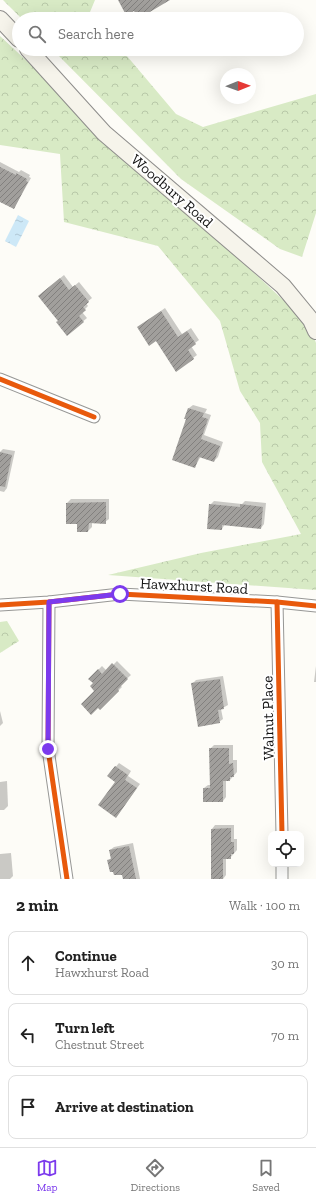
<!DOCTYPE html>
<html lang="en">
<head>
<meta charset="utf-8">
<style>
  :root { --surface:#fff; --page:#f2f2f2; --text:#222; --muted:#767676; --line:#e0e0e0; --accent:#7c3aed }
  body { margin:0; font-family:"Zilla Slab",serif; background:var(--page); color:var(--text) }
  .controls { position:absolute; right:12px; bottom:12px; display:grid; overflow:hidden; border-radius:8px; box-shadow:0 4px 16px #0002 }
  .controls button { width:36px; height:36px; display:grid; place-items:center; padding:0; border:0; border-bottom:1px solid var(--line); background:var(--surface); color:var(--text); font:20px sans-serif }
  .compass { position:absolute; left:220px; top:68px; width:36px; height:36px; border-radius:50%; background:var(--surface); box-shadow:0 4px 16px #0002; rotate:89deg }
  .stop { position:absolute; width:12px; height:12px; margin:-9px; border:3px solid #7c3aed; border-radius:50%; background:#fff }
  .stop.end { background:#7c3aed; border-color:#fff; box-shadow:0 1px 4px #0008 }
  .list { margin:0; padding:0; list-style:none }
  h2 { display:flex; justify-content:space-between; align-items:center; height:52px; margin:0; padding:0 16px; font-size:17px }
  h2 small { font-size:13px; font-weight:400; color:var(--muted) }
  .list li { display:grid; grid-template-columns:26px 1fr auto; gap:12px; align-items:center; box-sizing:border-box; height:64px; margin:0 8px 8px; padding:0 8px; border:1px solid var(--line); border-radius:8px }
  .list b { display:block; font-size:15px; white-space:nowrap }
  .list p { margin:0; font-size:13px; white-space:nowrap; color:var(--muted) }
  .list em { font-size:13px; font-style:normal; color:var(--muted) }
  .icon { flex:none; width:22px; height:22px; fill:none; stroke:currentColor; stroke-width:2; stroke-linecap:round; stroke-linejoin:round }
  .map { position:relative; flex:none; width:316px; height:879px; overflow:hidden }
  .search { position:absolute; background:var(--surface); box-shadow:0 4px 16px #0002; left:12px; right:12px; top:12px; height:44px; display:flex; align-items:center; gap:10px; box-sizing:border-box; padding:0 14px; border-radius:22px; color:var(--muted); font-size:15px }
  .sheet { height:268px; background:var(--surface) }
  nav { display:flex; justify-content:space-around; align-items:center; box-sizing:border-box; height:56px; border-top:1px solid var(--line); background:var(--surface); font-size:11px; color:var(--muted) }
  nav a { display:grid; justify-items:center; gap:2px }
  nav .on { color:var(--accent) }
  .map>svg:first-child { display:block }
  .forest { fill:url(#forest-crowns) }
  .water { fill:url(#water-ripples) }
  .shadow { fill:#0003 }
  .building { fill:url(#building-hatch) }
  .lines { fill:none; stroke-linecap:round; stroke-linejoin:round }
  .minor-casing { stroke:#979795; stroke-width:13 }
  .secondary-casing { stroke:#8e8d8b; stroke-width:18 }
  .minor { stroke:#fffffe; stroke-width:11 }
  .secondary { stroke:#f6f4eb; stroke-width:16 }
  .cycleway-casing { stroke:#fff; stroke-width:8 }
  .cycleway { stroke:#e8590c; stroke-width:5 }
  .route { stroke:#7c3aed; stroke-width:5 }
  .labels { text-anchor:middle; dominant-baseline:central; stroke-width:4; stroke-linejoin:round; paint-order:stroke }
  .street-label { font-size:15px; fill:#111; stroke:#fff }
</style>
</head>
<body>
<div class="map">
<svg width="316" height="879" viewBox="0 0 316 879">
  <defs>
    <pattern id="forest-crowns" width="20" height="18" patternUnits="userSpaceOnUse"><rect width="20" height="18" fill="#d8eac5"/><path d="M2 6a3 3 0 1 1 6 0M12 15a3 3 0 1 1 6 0" fill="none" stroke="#b8c8a8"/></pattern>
    <pattern id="water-ripples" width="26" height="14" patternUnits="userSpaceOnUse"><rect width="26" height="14" fill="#cde8f7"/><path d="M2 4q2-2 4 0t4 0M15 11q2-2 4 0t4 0" fill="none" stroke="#afc6d3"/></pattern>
    <pattern id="building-hatch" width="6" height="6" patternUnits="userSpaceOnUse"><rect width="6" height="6" fill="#a19f9c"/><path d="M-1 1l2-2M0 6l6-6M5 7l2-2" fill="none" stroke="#82807e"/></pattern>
  </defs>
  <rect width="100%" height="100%" fill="#fdfcf7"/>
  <g class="forest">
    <path d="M3 0H95L90 12 96 19H22Z"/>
    <path d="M0 36 310 325 316 343V590L108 575 201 553 301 534 262 462 260 423 240 391 220 321 158 246 64 222 60 154 0 145Z"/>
    <path d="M52 49H121L176 114 203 127 316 94V213L302 257 280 249 181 179Z"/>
    <path d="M7 621 19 641 0 653V622Z"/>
  </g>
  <path class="water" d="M18 215 29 221 16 247 5 241Z"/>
  <g class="shadow">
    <path d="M0 162 19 172 21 170 30 175 29 177 31 178 14 208 0 201Z"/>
    <path d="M64 275 73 287 79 282 92 298 86 303 88 306 82 312 87 318 67 335 42 293Z"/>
    <path d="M165 308 182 334 191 328 199 340 191 346 197 355 177 370 156 340 138 327Z"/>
    <path d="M193 405 207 409 205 413 211 415 204 435 223 442 218 457 214 461 201 456 195 467 187 419 186 418 189 408Z"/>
    <path d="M3 449 15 451 7 488 4 492 0 491V452Z"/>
    <path d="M71 499H109V519L105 522H92V527L88 531 78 523 67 503Z"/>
    <path d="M214 501 242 504 245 501 266 503 264 524 261 528 225 524 222 529 210 505Z"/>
    <path d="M117 661 131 675 120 685 122 687 100 709 94 683 89 679 102 666 107 671Z"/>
    <path d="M316 666V682H314Z"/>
    <path d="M223 676 228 705 221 709 223 719 219 722 193 683 196 680Z"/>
    <path d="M0 711 3 723 0 726Z"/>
    <path d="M214 745H233V760H237V772L230 780H226V797L223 801 204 788 208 785H211L210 749Z"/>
    <path d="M119 763 131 771 128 776 140 784 119 813 116 782 108 776Z"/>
    <path d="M7 781 8 806 4 810H0V782Z"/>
    <path d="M215 825H234V839H237V850L230 858H226V875L223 879H212V829Z"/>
    <path d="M133 843 140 879H124L123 874 109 860 112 857 110 850 114 847Z"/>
    <path d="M11 853 13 876 10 879H0V854Z"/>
  </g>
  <g class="building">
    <path d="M118 0H170L138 19 134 11 126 15Z"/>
    <path d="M0 167 16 175V173L27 179 26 181 28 182 14 209 0 202Z"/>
    <path d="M60 278 69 290 75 285 89 302 83 307 86 310 79 316 84 322 67 336 56 322 58 321 38 296Z"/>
    <path d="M161 311 178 337 187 331 196 344 188 350 194 359 176 372 156 341 149 346 137 327Z"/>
    <path d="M188 408 204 413 202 417 208 419 201 439 220 446 214 462 199 457 195 468 172 460 186 419H184Z"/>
    <path d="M0 452 12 455 5 487 0 486Z"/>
    <path d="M106 502V524L89 523 88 532H77V524H66V503Z"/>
    <path d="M209 504 240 507V504L263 507 261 529 222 525V530L207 529Z"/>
    <path d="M112 663 128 679 118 689 119 691 100 710 98 708 91 715 81 704 94 691 90 686 93 683 88 679 98 669 102 674Z"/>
    <path d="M220 679 224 709 218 710 220 723 198 727 191 683Z"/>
    <path d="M209 748H229V764L233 763 234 777H230V781H223V802H203V788H210Z"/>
    <path d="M115 766 128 775 125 780 137 788 116 818 98 805 115 782 107 776Z"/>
    <path d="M231 828V842H234V854H231V859H223V879H211V829Z"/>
    <path d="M129 846 136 879H123L122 875H114L113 872H110L107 860 111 859 109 850Z"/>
  </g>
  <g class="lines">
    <defs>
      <g id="minor">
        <path d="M0 379 94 417"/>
        <path d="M49 602 48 749 67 879"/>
        <path d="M277 602 282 834"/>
        <path d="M0 605 49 602 120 594 277 602 316 606"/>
        <path d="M282 864V879"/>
      </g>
      <g id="secondary">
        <path d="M0 19 19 39"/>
        <path d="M28 49 104 133 283 286 311 320 316 331"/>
      </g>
    </defs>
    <use href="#minor" class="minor-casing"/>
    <use href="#secondary" class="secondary-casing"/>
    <use href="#minor" class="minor"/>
    <use href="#secondary" class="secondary"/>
    <defs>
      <g id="cycleway">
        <path d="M0 379 94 417"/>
        <path d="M49 602 48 749 67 879"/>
        <path d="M277 602 282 834"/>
        <path d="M0 605 49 602 120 594 277 602 316 606"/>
      </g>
    </defs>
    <use href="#cycleway" class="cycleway-casing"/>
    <use href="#cycleway" class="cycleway"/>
  </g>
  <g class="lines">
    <path class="route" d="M48 749 49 602 120 594"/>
  </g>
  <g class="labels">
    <g class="street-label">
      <text transform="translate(172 191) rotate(41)">Woodbury Road</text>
      <text transform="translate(194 586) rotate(3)">Hawxhurst Road</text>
      <text transform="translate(268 718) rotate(-91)">Walnut Place</text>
    </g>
  </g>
</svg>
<div class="controls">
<button><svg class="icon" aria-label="locate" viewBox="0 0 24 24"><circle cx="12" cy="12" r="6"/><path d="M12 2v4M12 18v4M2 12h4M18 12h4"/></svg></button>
</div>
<svg class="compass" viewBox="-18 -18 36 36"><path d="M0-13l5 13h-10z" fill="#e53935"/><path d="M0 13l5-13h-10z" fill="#767676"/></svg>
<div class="stop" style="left:120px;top:594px"></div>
<div class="stop end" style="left:48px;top:749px"></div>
<div class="search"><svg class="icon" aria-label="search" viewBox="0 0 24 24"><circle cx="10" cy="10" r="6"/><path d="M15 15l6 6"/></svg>Search here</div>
</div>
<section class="sheet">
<h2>2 min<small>Walk · 100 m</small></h2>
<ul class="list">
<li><svg class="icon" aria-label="ahead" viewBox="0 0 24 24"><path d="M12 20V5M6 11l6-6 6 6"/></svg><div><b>Continue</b><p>Hawxhurst Road</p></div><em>30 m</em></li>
<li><svg class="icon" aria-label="left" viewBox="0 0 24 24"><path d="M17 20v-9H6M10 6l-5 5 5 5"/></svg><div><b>Turn left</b><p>Chestnut Street</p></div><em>70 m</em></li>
<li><svg class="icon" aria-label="arrive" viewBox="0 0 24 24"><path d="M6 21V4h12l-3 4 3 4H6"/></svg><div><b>Arrive at destination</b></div></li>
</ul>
</section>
<nav>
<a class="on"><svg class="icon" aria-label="map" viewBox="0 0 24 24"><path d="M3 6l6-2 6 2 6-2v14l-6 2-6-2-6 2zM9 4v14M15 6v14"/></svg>Map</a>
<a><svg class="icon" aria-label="directions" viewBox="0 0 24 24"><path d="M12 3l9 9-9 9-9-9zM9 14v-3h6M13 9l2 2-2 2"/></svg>Directions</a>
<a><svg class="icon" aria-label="saved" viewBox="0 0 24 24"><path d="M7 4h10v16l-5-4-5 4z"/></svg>Saved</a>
</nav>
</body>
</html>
